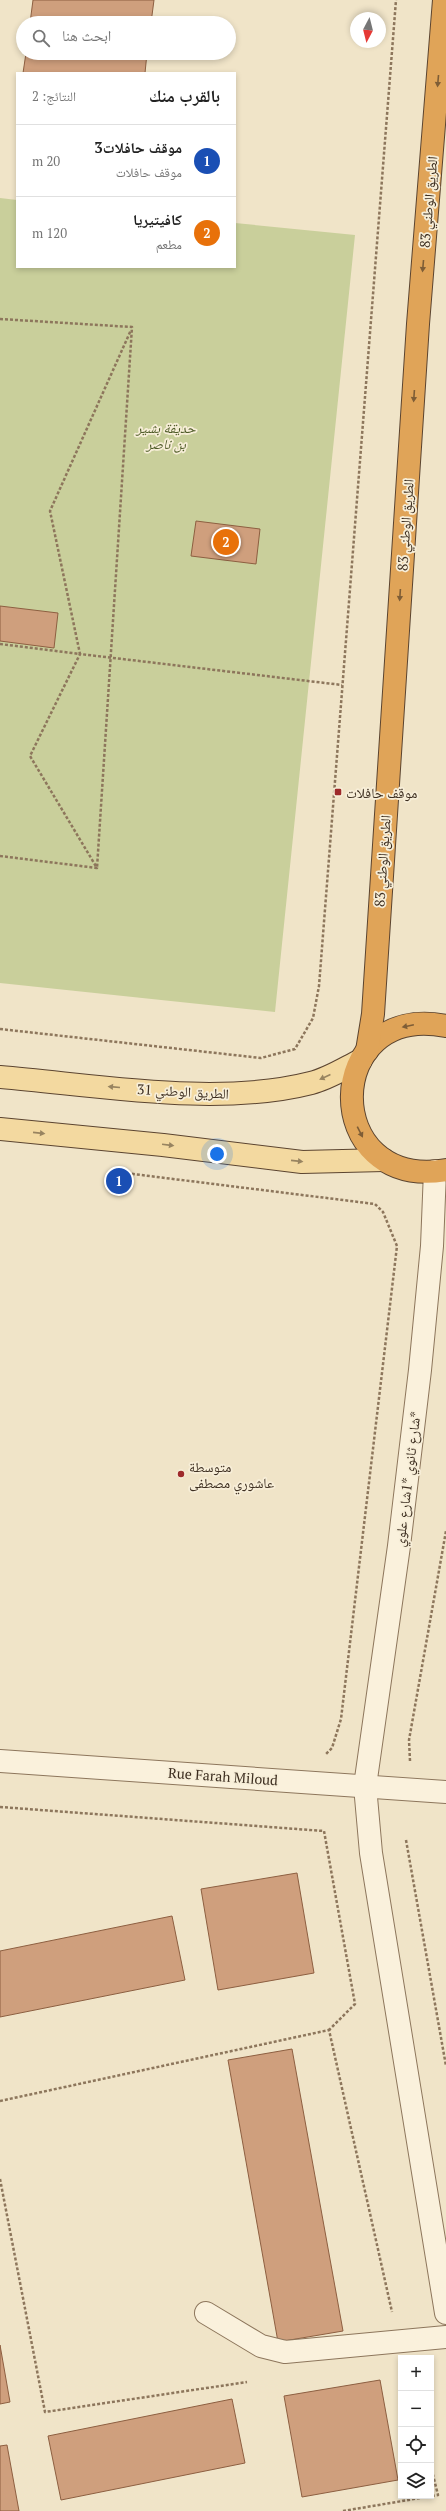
<!DOCTYPE html>
<html lang="ar">
<head>
<meta charset="utf-8">
<style>
  :root { --surface:#fff; --page:#f6f6f6; --text:#222; --muted:#767676; --line:#e0e0e0; --accent:#d93025 }
  body { margin:0; font-family:"PT Serif","Noto Naskh Arabic",serif; background:var(--page); color:var(--text); direction:rtl }
  .controls { position:absolute; right:12px; bottom:12px; display:grid; overflow:hidden; border-radius:0px; box-shadow:0 2px 6px #0003 }
  .controls button { width:36px; height:36px; display:grid; place-items:center; padding:0; border:0; border-bottom:1px solid var(--line); background:var(--surface); color:var(--text); font:20px sans-serif }
  .compass { position:absolute; left:350px; top:12px; width:36px; height:36px; border-radius:50%; background:var(--surface); box-shadow:0 2px 6px #0003; rotate:187deg }
  .you { position:absolute; left:217px; top:1154px; width:14px; height:14px; margin:-10px; border:3px solid #fff; border-radius:50%; background:#1a73e8; box-shadow:0 0 0 6px #1a73e833 }
  .badge { display:grid; place-items:center; width:26px; height:26px; border-radius:50%; background:var(--accent); color:#fff; font-size:13px; font-weight:700 }
  .pin { position:absolute; translate:-50% -50%; border:2px solid #fff; box-shadow:0 1px 4px #0006 }
  .list { margin:0; padding:0; list-style:none }
  h2 { display:flex; justify-content:space-between; align-items:center; height:52px; margin:0; padding:0 16px; font-size:17px }
  h2 small { font-size:13px; font-weight:400; color:var(--muted) }
  .list li { display:grid; grid-template-columns:26px 1fr auto; gap:12px; align-items:center; box-sizing:border-box; height:72px; padding:0 16px; border-top:1px solid var(--line) }
  .list b { display:block; font-size:15px; white-space:nowrap }
  .list p { margin:0; font-size:13px; white-space:nowrap; color:var(--muted) }
  .list em { font-size:13px; font-style:normal; color:var(--muted) }
  .icon { flex:none; width:22px; height:22px; fill:none; stroke:currentColor; stroke-width:2; stroke-linecap:round; stroke-linejoin:round }
  .map { position:relative; flex:none; width:446px; height:2511px; overflow:hidden; direction:ltr }
  .search { position:absolute; background:var(--surface); box-shadow:0 2px 6px #0003; left:16px; top:16px; width:220px; height:44px; display:flex; align-items:center; gap:10px; box-sizing:border-box; padding:0 14px; border-radius:22px; color:var(--muted); font-size:15px }
  .panel { position:absolute; background:var(--surface); box-shadow:0 2px 6px #0003; left:16px; top:72px; width:220px; height:196px; border-radius:0px; direction:rtl }
  .map>svg:first-child { display:block }
  .green { fill:#c9cf9b }
  .building { fill:#cf9f7d; stroke:#8d5f41 }
  .lines { fill:none; stroke-linecap:round; stroke-linejoin:round }
  .street-casing { stroke:#8d765c; stroke-width:24 }
  .primary-casing { stroke:#5b4430; stroke-width:24 }
  .highway-casing { stroke:#5b4430; stroke-width:24 }
  .path { stroke:#8d765c; stroke-width:2.5; stroke-dasharray:3 2; stroke-linecap:butt }
  .street { stroke:#faf1dc; stroke-width:22 }
  .primary { stroke:#f3d9a0; stroke-width:22 }
  .highway { stroke:#e0a458; stroke-width:22 }
  .oneway { fill:#7e5d36 }
  .oneway2 { fill:#988460 }
  .poi-dot { fill:#9e2a2b; stroke:#f7eed8; stroke-width:1.5 }
  .labels { text-anchor:middle; dominant-baseline:central; stroke-width:3.5; stroke-linejoin:round; paint-order:stroke }
  .street-label { font-size:14px; fill:#3d2e20; stroke:#f7eed8 }
  .park-label { font-size:14px; font-style:italic; fill:#4d5a26; stroke:#f7eed8 }
  .poi-label { font-size:14px; fill:#3d2e20; stroke:#f7eed8; text-anchor:start }
</style>
</head>
<body>
<div class="map">
<svg width="446" height="2511" viewBox="0 0 446 2511">
  <rect width="100%" height="100%" fill="#f0e4c8"/>
  <path class="green" d="M0 198 17 200V267H235V223L355 235 275 1012 0 983Z"/>
  <g class="building">
    <path d="M33 0H154L151 23H30Z"/>
    <path d="M26 53H147L145 73H23Z"/>
    <path d="M196 521 260 529 256 564 191 556Z"/>
    <path d="M0 606 58 613 54 648 0 641Z"/>
    <path d="M297 1873 314 1973 218 1990 201 1889Z"/>
    <path d="M172 1916 185 1980 0 2017V1951Z"/>
    <path d="M292 2049 343 2331 278 2342 228 2060Z"/>
    <path d="M0 2345 10 2402 0 2404Z"/>
    <path d="M380 2380 398 2480 302 2497 284 2396Z"/>
    <path d="M232 2399 245 2463 61 2500 48 2436Z"/>
    <path d="M7 2445 19 2511H0V2446Z"/>
  </g>
  <g class="lines">
    <defs>
      <g id="street">
        <path d="M435 1171 432 1246 420 1370 399 1546 365 1786 371 1853 446 2313"/>
        <path d="M0 1761 446 1792"/>
        <path d="M206 2313 261 2346 285 2352 446 2337"/>
      </g>
      <g id="primary">
        <path d="M0 1077C97 1085 217 1107 311 1083 328 1079 345 1068 361 1060"/>
        <path d="M0 1129 163 1145 302 1162 384 1160"/>
      </g>
      <g id="highway">
        <path d="M446 1026C322 1001 319 1191 446 1170"/>
        <path d="M367 1051 373 1014 418 324 444 0"/>
      </g>
    </defs>
    <use href="#street" class="street-casing"/>
    <use href="#primary" class="primary-casing"/>
    <use href="#highway" class="highway-casing"/>
    <g class="path">
      <path d="M0 319 132 327 97 868"/>
      <path d="M0 644 80 654 50 511 131 330"/>
      <path d="M0 856 97 868 30 756 80 654 342 685"/>
      <path d="M0 1029 261 1058 295 1049 313 1018 319 986 396 0"/>
      <path d="M117 1172 375 1204 383 1212 397 1246 341 1719 332 1748 326 1754"/>
      <path d="M410 1761 409 1740 446 1531"/>
      <path d="M0 1807 324 1831 355 2004 329 2030"/>
      <path d="M406 1840 446 2066"/>
      <path d="M0 2101 329 2030 392 2312"/>
      <path d="M0 2179 45 2412 247 2382"/>
      <path d="M343 2511 438 2495 431 2467"/>
    </g>
    <use href="#street" class="street"/>
    <use href="#primary" class="primary"/>
    <use href="#highway" class="highway"/>
  </g>
  <defs><path id="oneway-solid" d="M-6-.8H1V-3.2L6.5 0L1 3.2V.8H-6Z"/></defs>
  <g class="oneway">
    <use href="#oneway-solid" transform="translate(438 81) rotate(95)"/>
    <use href="#oneway-solid" transform="translate(423 266) rotate(95)"/>
    <use href="#oneway-solid" transform="translate(414 396) rotate(94)"/>
    <use href="#oneway-solid" transform="translate(400 595) rotate(94)"/>
    <use href="#oneway-solid" transform="translate(408 1026) rotate(168)"/>
    <use href="#oneway-solid" transform="translate(360 1132) rotate(63)"/>
  </g>
  <g class="oneway2">
    <use href="#oneway-solid" transform="translate(325 1077) rotate(155)"/>
    <use href="#oneway-solid" transform="translate(114 1087) rotate(-175)"/>
    <use href="#oneway-solid" transform="translate(39 1133) rotate(6)"/>
    <use href="#oneway-solid" transform="translate(168 1145) rotate(7)"/>
    <use href="#oneway-solid" transform="translate(297 1161) rotate(6)"/>
  </g>
  <g class="poi-dot">
    <rect x="334" y="788" width="8" height="8" rx="2"/>
    <circle cx="181" cy="1474" r="4"/>
  </g>
  <g class="labels">
    <g class="street-label">
      <text transform="translate(428 202) rotate(-85)">الطريق الوطني 83</text>
      <text transform="translate(405 525) rotate(-86)">الطريق الوطني 83</text>
      <text transform="translate(382 861) rotate(-86)">الطريق الوطني 83</text>
      <text transform="translate(183 1091) rotate(3)">الطريق الوطني 31</text>
      <text transform="translate(407 1479) rotate(-83)">شارع ثانوي *1شارع علوي*</text>
      <text transform="translate(223 1776) rotate(4)">Rue Farah Miloud</text>
    </g>
    <g class="park-label">
      <text x="166" y="427">حديقة بشير<tspan x="166" dy="16">بن ناصر</tspan></text>
    </g>
    <g class="poi-label">
      <text x="346" y="792">موقف حافلات</text>
      <text x="189" y="1466">متوسطة<tspan x="189" dy="16">عاشوري مصطفى</tspan></text>
    </g>
  </g>
</svg>
<div class="controls">
<button>+</button>
<button>−</button>
<button><svg class="icon" aria-label="locate" viewBox="0 0 24 24"><circle cx="12" cy="12" r="6"/><path d="M12 2v4M12 18v4M2 12h4M18 12h4"/></svg></button>
<button><svg class="icon" aria-label="layers" viewBox="0 0 24 24"><path d="M12 4l9 5-9 5-9-5zM3 14l9 5 9-5"/></svg></button>
</div>
<svg class="compass" viewBox="-18 -18 36 36"><path d="M0-13l5 13h-10z" fill="#e53935"/><path d="M0 13l5-13h-10z" fill="#767676"/></svg>
<div class="you"></div>
<div class="pin badge" style="left:119px;top:1181px;background:#1a4fb4">1</div>
<div class="pin badge" style="left:226px;top:542px;background:#e8710a">2</div>
<div class="search"><svg class="icon" aria-label="search" viewBox="0 0 24 24"><circle cx="10" cy="10" r="6"/><path d="M15 15l6 6"/></svg>ابحث هنا</div>
<section class="panel">
<h2>بالقرب منك<small>النتائج: 2</small></h2>
<ul class="list">
<li><span class="badge" style="background:#1a4fb4">1</span><div><b>موقف حافلات3</b><p>موقف حافلات</p></div><em>20 m</em></li>
<li><span class="badge" style="background:#e8710a">2</span><div><b>كافيتيريا</b><p>مطعم</p></div><em>120 m</em></li>
</ul>
</section>
</div>
</body>
</html>
